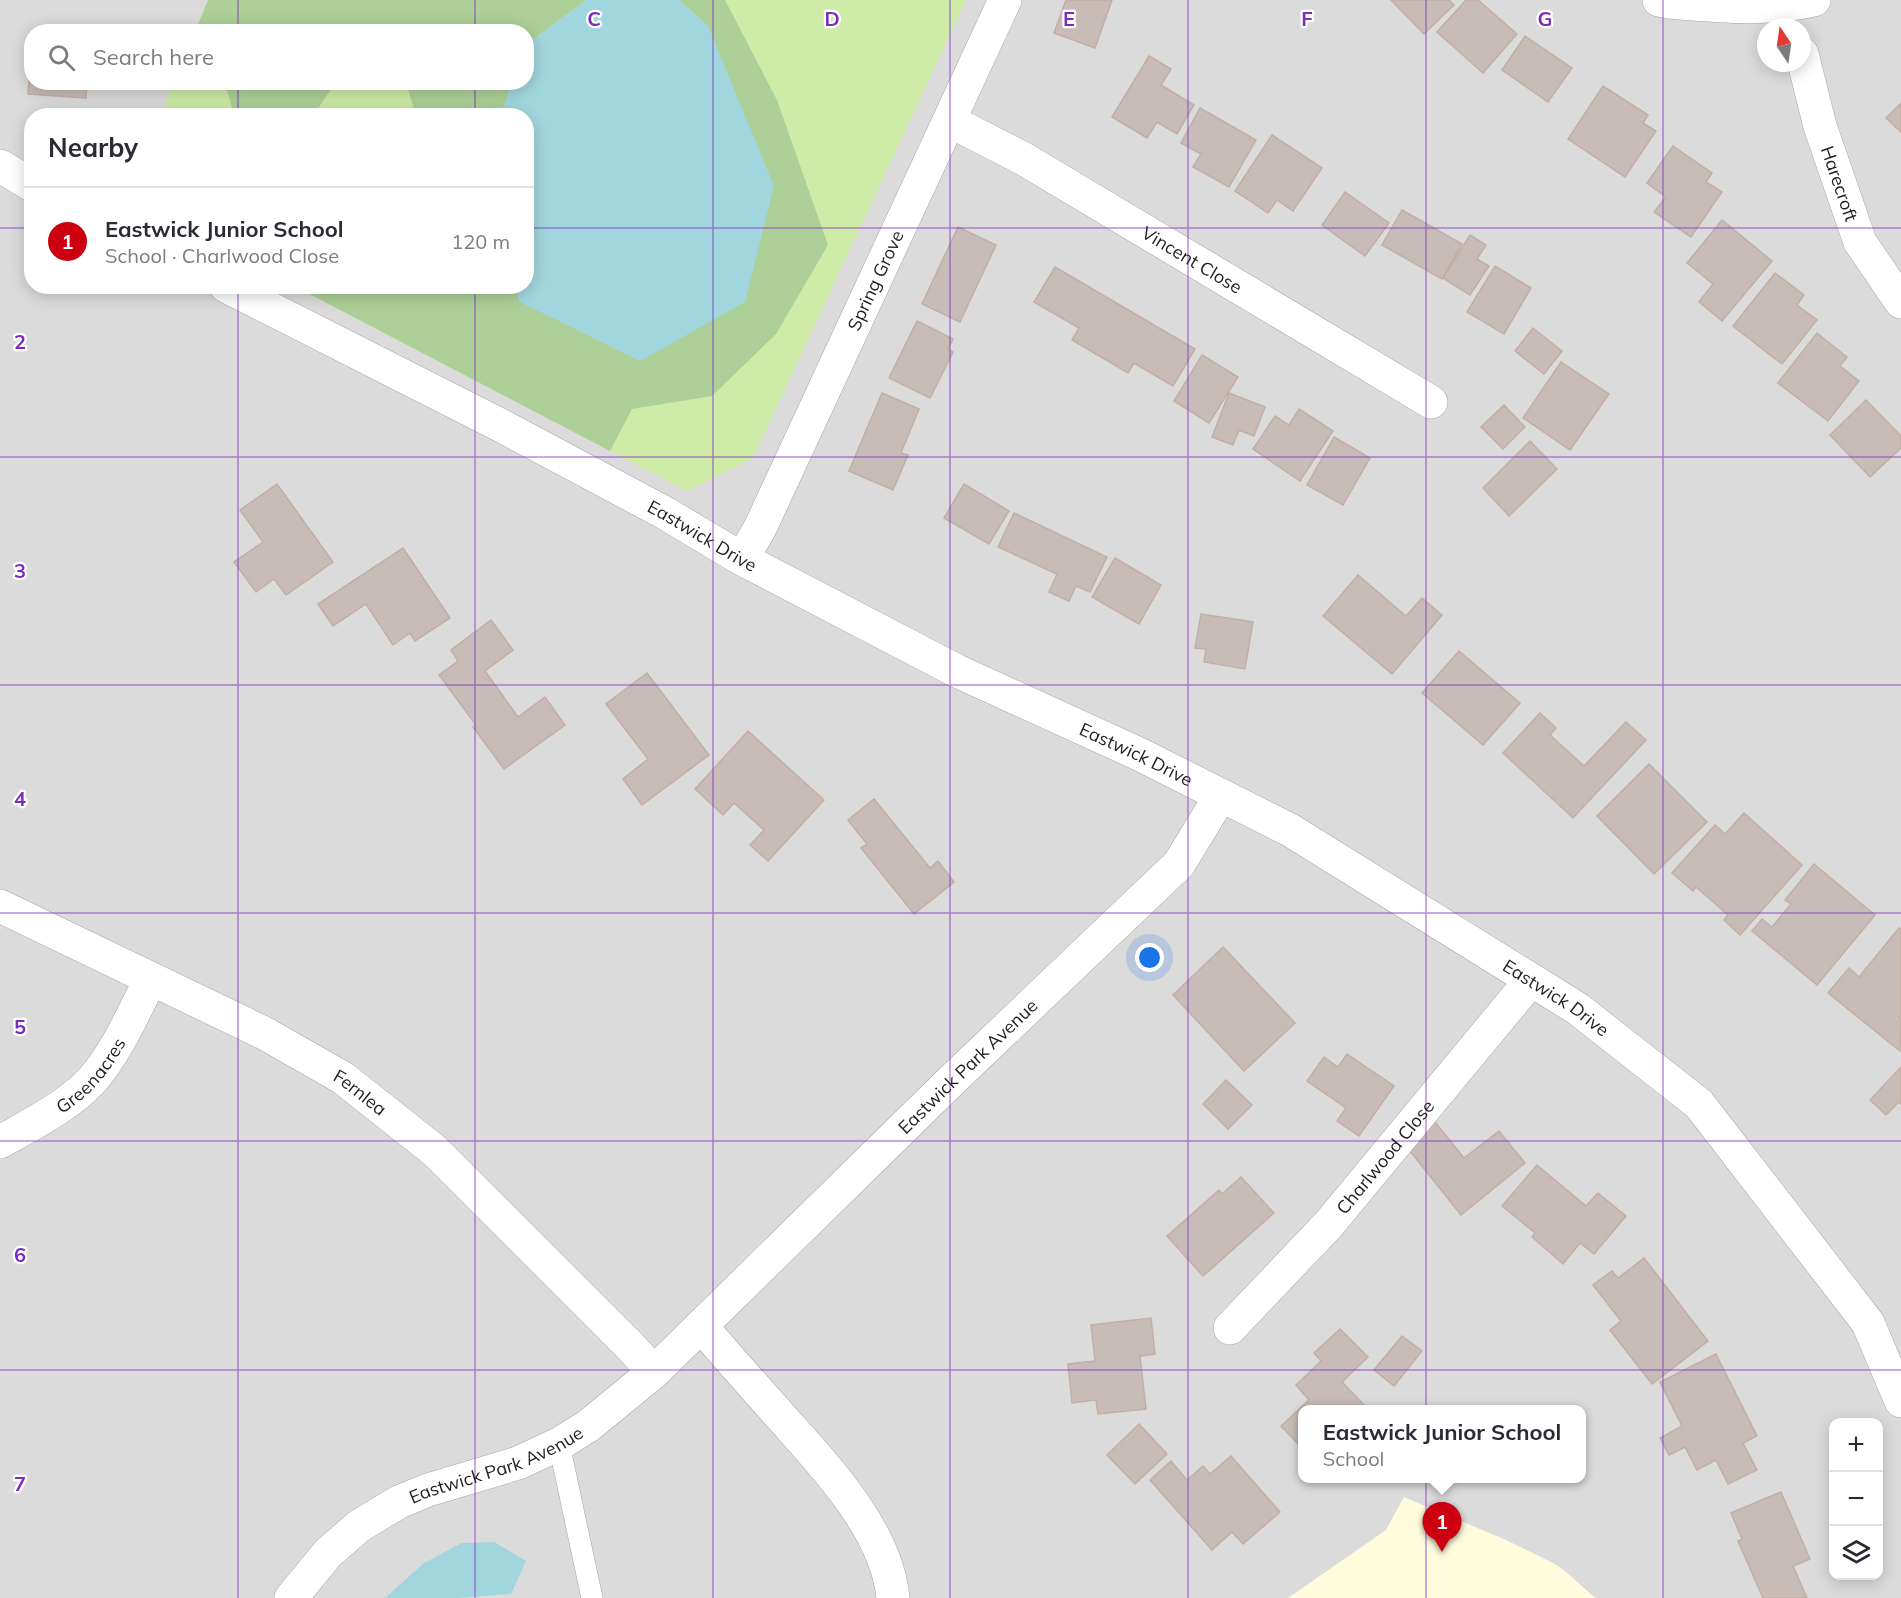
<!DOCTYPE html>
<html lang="en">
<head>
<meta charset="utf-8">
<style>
  :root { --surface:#fff; --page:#f7f7f7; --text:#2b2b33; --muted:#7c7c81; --line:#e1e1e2; --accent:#cc0010 }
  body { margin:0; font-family:Mulish,sans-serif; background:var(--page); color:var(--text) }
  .controls { position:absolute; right:18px; bottom:18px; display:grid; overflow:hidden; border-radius:12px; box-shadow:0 3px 15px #0003 }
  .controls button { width:54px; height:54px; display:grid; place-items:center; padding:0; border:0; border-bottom:2px solid var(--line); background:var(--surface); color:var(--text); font:30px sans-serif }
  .compass { position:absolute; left:1757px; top:18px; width:54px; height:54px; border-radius:50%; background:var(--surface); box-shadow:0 3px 15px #0003; rotate:347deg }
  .you { position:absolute; left:1150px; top:958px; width:21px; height:21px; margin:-15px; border:4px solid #fff; border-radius:50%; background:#1a73e8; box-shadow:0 0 0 9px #1a73e833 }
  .badge { display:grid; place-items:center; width:39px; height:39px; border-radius:50%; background:var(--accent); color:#fff; font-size:20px; font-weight:700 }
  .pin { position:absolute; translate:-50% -50px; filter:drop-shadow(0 2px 3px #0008) }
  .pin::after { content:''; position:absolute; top:32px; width:21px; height:18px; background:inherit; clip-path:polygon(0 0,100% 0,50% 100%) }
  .popup { position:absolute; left:1298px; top:1405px; width:288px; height:78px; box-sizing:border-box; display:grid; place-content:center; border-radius:12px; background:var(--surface); filter:drop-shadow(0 2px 4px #0005); font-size:20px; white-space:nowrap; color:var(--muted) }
  .popup b { font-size:22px; color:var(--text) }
  .popup::after { content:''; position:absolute; left:50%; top:100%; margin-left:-12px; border:12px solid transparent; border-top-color:var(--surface) }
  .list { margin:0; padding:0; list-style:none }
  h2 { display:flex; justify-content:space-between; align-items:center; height:78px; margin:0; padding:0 24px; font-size:26px }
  h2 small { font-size:20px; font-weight:400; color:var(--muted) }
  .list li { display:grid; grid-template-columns:39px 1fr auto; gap:18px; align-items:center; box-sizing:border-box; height:108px; padding:0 24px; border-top:2px solid var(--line) }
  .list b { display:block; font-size:22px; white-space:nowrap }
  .list p { margin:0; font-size:20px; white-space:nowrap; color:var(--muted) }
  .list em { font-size:20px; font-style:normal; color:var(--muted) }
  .icon { flex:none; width:33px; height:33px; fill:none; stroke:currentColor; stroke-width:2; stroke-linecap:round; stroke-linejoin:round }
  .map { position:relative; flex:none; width:1901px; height:1598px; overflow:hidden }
  .search { position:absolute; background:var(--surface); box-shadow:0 3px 15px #0003; left:24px; top:24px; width:510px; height:66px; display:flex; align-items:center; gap:15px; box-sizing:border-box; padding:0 21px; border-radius:24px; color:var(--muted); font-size:22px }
  .panel { position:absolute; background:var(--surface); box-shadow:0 3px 15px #0003; left:24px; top:108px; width:510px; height:186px; border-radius:24px }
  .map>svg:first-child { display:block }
  .residential { fill:#dcdbdb; fill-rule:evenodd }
  .education { fill:#fffcdd }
  .grass { fill:#ceeba7 }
  .forest { fill:#acd097 }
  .water { fill:#a2d6de }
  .building { fill:#c7bcb7; stroke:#c1afa5; stroke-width:1.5 }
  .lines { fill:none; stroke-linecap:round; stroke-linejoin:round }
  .service-casing { stroke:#a5a5a5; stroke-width:22 }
  .minor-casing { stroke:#a5a5a5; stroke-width:34 }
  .service { stroke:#fff; stroke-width:21 }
  .minor { stroke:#fff; stroke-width:33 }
  .grid { fill:none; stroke:#7b2cbf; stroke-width:1.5; stroke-opacity:0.55 }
  .labels { text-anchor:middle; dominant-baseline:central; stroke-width:4.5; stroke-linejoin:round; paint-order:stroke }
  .street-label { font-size:18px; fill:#1e1e1e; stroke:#fff }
  .grid-label { font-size:20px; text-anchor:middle; font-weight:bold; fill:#7b2cbf; stroke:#fff; stroke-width:4.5; stroke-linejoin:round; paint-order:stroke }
</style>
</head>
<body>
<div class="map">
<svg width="1901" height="1598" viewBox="0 0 1901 1598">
  <rect width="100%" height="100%" fill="#efeae3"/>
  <path class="residential" d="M0 0H1901V1598H0ZM1766 27H1802V63H1766ZM32 32H526V82H32ZM32 116H526V286H32ZM1302 1410H1582V1478H1302ZM1834 1422H1878V1576H1834Z"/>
  <path class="education" d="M1404 1497 1506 1540 1555 1564 1565 1571 1595 1598H1288L1386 1530Z"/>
  <path class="grass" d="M208 0H966L753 458 687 491 296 287 526 286V116H160L173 83 526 82V32L195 31Z"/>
  <g class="forest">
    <path d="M208 0H586L527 44 526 32H195Z"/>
    <path d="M679 0H725L777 100 828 245 776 334 712 396 632 409 610 451 296 287H515L520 302 708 26Z"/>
    <path d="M225 83V82L335 83 313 116 234 115Z"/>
    <path d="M406 83H512L501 116 416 115Z"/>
  </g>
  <g class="water">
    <path d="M586 0H679L708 26 774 186 745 302 640 361 520 302 515 287 526 286V116L501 115 512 83 526 82 527 44Z"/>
    <path d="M494 1542 526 1561 511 1594 460 1598H385L424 1563 462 1543Z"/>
  </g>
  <g class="building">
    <path d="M1066 0H1112L1095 48 1054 33Z"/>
    <path d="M1391 0H1449L1454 5 1424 34Z"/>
    <path d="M1466 0H1478L1517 34 1483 73 1437 32Z"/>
    <path d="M32 36V82H87L86 98 28 94Z"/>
    <path d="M1525 36 1572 68 1548 102 1502 70Z"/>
    <path d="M1149 56 1171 69 1161 85 1194 105 1177 134 1157 122 1147 138 1112 117Z"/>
    <path d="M1603 86 1648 115 1643 123 1656 131 1625 177 1568 139Z"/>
    <path d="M1901 103V132L1886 118Z"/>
    <path d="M1200 108 1256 140 1229 187 1193 167 1201 154 1181 143Z"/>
    <path d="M1272 135 1322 168 1293 211 1277 200 1268 213 1235 191Z"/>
    <path d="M1673 146 1712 173 1706 182 1722 192 1691 237 1654 212 1666 197 1647 183Z"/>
    <path d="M1345 192 1389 223 1365 256 1322 225Z"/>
    <path d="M1402 210 1462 244 1442 279 1382 245Z"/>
    <path d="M1722 220 1772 261 1722 321 1699 302 1713 284 1687 263Z"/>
    <path d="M958 227 996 245 960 322 922 304Z"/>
    <path d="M1470 235 1486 245 1477 259 1489 266 1470 295 1443 278Z"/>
    <path d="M1495 266 1531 288 1504 334 1467 312Z"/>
    <path d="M1055 267 1195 349 1173 386 1134 363 1128 373 1072 340 1079 328 1034 302Z"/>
    <path d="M1775 273 1804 295 1797 305 1817 320 1782 364 1733 326Z"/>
    <path d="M917 321 953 339 948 349 953 352 930 398 889 378Z"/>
    <path d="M1533 328 1562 351 1544 374 1515 351Z"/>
    <path d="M1817 333 1847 357 1840 366 1859 381 1828 421 1778 383Z"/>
    <path d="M1202 355 1238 377 1209 423 1174 401Z"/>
    <path d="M1561 362 1609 394 1570 450 1523 418Z"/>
    <path d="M882 393 919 409 901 453 908 455 893 490 849 471Z"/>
    <path d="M1229 393 1265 407 1254 436 1239 430 1233 445 1212 437Z"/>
    <path d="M1866 400 1901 436V448L1870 477 1830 435Z"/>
    <path d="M1504 405 1525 427 1503 449 1481 427Z"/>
    <path d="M1299 409 1333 431 1300 481 1253 449 1275 416 1289 425Z"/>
    <path d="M1334 437 1370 458 1343 505 1307 485Z"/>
    <path d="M1530 441 1557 469 1509 516 1483 488Z"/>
    <path d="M277 484 333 562 286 595 274 579 256 592 234 562 263 542 240 510Z"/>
    <path d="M964 484 1009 511 989 544 944 518Z"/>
    <path d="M1014 513 1107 557 1090 592 1076 586 1069 601 1049 592 1057 574 998 547Z"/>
    <path d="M403 548 450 618 415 641 410 633 393 645 366 604 333 626 318 604Z"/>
    <path d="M1115 558 1161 585 1139 624 1092 597Z"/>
    <path d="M1358 575 1406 616 1422 598 1442 615 1392 674 1323 616Z"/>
    <path d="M1201 614 1253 622 1245 669 1204 662 1206 649 1195 648Z"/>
    <path d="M491 620 513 650 485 671 518 717 545 697 565 725 504 769 473 727 476 725 439 675 458 661 451 650Z"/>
    <path d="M1459 651 1520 703 1483 745 1422 693Z"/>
    <path d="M647 673 709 755 642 805 623 779 648 759 606 704Z"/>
    <path d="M1540 713 1556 728 1550 735 1584 766 1626 722 1646 740 1573 818 1503 753Z"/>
    <path d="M748 731 824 800 768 861 750 845 764 830 734 803 723 815 695 789Z"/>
    <path d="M1649 764 1707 822 1654 874 1597 816Z"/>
    <path d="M874 799 930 868 938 861 954 882 914 914 861 848 867 844 848 820Z"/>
    <path d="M1744 813 1802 865 1740 935 1724 920 1728 915 1696 887 1693 891 1672 873 1715 825 1725 834Z"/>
    <path d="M1814 864 1875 915 1817 985 1752 931 1762 919 1772 927 1791 904 1785 900Z"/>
    <path d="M1899 928 1901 929V1015L1899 1017 1901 1019 1900 1051 1828 993 1849 968 1859 977Z"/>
    <path d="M1223 947 1295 1023 1244 1071 1173 995Z"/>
    <path d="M1347 1054 1394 1086 1359 1136 1337 1121 1346 1108 1307 1081 1324 1057 1338 1067Z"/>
    <path d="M1901 1067V1104L1899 1102 1886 1115 1870 1100Z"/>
    <path d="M1226 1080 1252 1105 1228 1129 1203 1104Z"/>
    <path d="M1435 1122 1464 1158 1499 1131 1525 1163 1461 1215 1406 1146Z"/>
    <path d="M1537 1165 1586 1206 1598 1193 1626 1216 1594 1254 1580 1243 1563 1264 1532 1237 1535 1233 1502 1206Z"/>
    <path d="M1241 1177 1274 1213 1203 1276 1167 1236 1219 1190 1222 1194Z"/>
    <path d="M1644 1258 1708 1341 1652 1384 1610 1330 1621 1321 1593 1285 1612 1271 1618 1278Z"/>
    <path d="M1151 1318 1155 1354 1140 1356 1146 1409 1098 1414 1096 1400 1072 1403 1068 1364 1095 1361 1091 1325Z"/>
    <path d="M1340 1329 1368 1357 1342 1382 1366 1407 1363 1410H1302V1448L1281 1426 1309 1400 1296 1385 1321 1361 1314 1353Z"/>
    <path d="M1402 1336 1422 1351 1394 1386 1374 1370Z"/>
    <path d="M1716 1354 1757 1436 1743 1443 1757 1470 1728 1484 1716 1460 1697 1470 1685 1447 1669 1455 1660 1438 1682 1426 1660 1382Z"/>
    <path d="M1139 1424 1167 1454 1135 1484 1107 1455Z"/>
    <path d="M1231 1456 1280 1512 1243 1544 1232 1532 1212 1550 1150 1480 1171 1461 1187 1480 1203 1466 1210 1474Z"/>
    <path d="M1781 1492 1810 1559 1793 1566 1807 1598H1763L1738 1541 1742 1539 1731 1513Z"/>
  </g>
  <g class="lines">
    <defs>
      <path id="service" d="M559 1444 592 1598"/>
      <g id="minor">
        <path d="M1659 0 1669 2C1718 6 1766 11 1814 0"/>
        <path id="s1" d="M1802 54 1820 126 1860 242 1901 302"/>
        <path id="s2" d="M950 121 1024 159 1431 402"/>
        <path d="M0 166 32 185"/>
        <path id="s3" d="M226 286 502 426 665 513 742 559 957 671 1139 754 1290 830 1578 1009 1699 1104 1868 1323 1901 1401"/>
        <path id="s4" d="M742 559 760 528 1005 0"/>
        <path id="s5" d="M0 906 264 1033 343 1078 435 1151 629 1345 654 1372"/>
        <path id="s6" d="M0 1142C30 1125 70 1105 93 1079 118 1050 133 1013 151 979"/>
        <path d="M701 1326C728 1357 755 1388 783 1419 826 1467 887 1531 893 1598"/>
        <path id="s7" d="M1230 1328 1329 1224 1531 980"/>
        <path id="s8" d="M291 1598 328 1553 359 1526 399 1502 428 1490 518 1463 559 1444 588 1426 654 1372 952 1080 1179 864 1221 795"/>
      </g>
    </defs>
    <use href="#service" class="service-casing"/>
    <use href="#minor" class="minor-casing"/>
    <use href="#service" class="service"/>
    <use href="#minor" class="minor"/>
  </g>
  <path class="grid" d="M238 0V32M475 0V32M713 0V1598M950 0V1598M1188 0V1598M1426 0V1598M1663 0V1598M238 82V116M475 82V116M0 228H32M526 228H1901M238 286V1598M475 286V1598M0 457H1901M0 685H1901M0 913H1901M0 1141H1901M0 1370H1901"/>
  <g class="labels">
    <g class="street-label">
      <text stroke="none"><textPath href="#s1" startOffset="135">Harecroft</textPath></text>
      <text stroke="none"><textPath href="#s2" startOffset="279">Vincent Close</textPath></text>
      <text stroke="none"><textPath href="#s4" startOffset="309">Spring Grove</textPath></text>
      <text stroke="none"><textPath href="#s3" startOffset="538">Eastwick Drive</textPath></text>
      <text stroke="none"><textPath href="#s3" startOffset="1024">Eastwick Drive</textPath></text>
      <text stroke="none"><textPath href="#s3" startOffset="1510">Eastwick Drive</textPath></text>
      <text stroke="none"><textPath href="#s8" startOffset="874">Eastwick Park Avenue</textPath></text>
      <text stroke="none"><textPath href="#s6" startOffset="114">Greenacres</textPath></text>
      <text stroke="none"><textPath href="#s5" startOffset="406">Fernlea</textPath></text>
      <text stroke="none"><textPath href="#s7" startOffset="231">Charlwood Close</textPath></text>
      <text stroke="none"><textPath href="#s8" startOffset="250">Eastwick Park Avenue</textPath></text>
    </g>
  </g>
  <g class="grid-label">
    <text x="594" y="26">C</text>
    <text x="832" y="26">D</text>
    <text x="1069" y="26">E</text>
    <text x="1307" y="26">F</text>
    <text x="1545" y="26">G</text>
    <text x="20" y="349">2</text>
    <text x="20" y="578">3</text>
    <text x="20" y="806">4</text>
    <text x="20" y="1034">5</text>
    <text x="20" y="1262">6</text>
    <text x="20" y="1491">7</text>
  </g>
</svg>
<div class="controls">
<button>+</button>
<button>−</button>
<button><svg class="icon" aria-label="layers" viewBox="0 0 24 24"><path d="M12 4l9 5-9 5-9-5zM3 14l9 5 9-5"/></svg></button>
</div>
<svg class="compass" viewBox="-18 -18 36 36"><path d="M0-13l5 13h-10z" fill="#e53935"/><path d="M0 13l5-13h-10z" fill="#7c7c81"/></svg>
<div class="you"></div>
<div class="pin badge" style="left:1442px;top:1552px">1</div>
<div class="popup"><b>Eastwick Junior School</b>School</div>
<div class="search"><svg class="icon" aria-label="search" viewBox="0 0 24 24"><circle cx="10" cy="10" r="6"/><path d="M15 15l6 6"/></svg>Search here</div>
<section class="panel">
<h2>Nearby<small></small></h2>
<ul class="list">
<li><span class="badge">1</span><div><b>Eastwick Junior School</b><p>School · Charlwood Close</p></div><em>120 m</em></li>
</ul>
</section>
</div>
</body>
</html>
